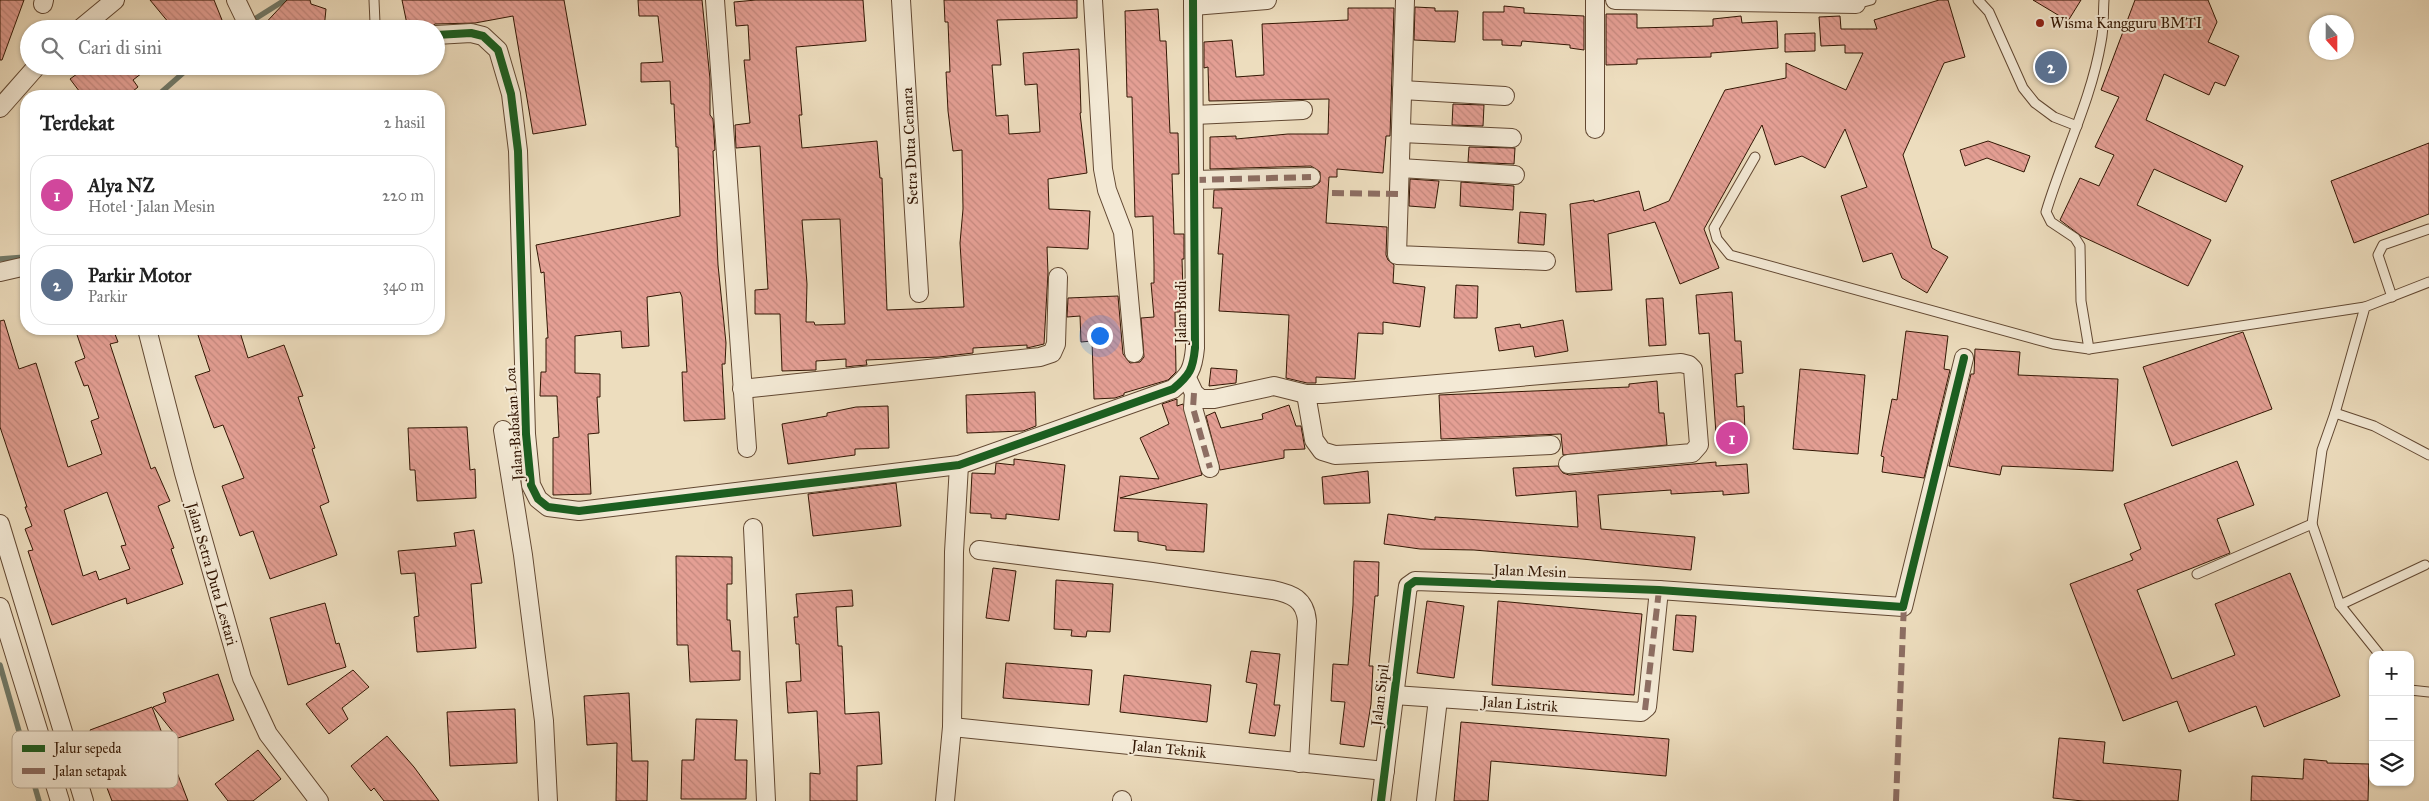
<!DOCTYPE html>
<html lang="id">
<head>
<meta charset="utf-8">
<style>
  :root { --surface:#fff; --page:#f2f2f2; --text:#222; --muted:#767676; --line:#e0e0e0; --accent:#8f2418 }
  body { margin:0; font-family:"IM FELL Great Primer",serif; background:var(--page); color:var(--text) }
  .controls { position:absolute; right:15px; bottom:15px; display:grid; overflow:hidden; border-radius:10px; box-shadow:0 1px 4px #0004 }
  .controls button { width:45px; height:45px; display:grid; place-items:center; padding:0; border:0; border-bottom:1px solid var(--line); background:var(--surface); color:var(--text); font:25px sans-serif }
  .compass { position:absolute; left:2309px; top:15px; width:45px; height:45px; border-radius:50%; background:var(--surface); box-shadow:0 1px 4px #0004; rotate:159deg }
  .you { position:absolute; left:1099px; top:335px; width:18px; height:18px; margin:-12px; border:4px solid #fff; border-radius:50%; background:#1a73e8; box-shadow:0 0 0 8px #1a73e833 }
  .badge { display:grid; place-items:center; width:32px; height:32px; border-radius:50%; background:var(--accent); color:#fff; font-size:16px; font-weight:700 }
  .pin { position:absolute; translate:-50% -50%; border:2px solid #fff; box-shadow:0 1px 5px #0006 }
  .list { margin:0; padding:0; list-style:none }
  h2 { display:flex; justify-content:space-between; align-items:center; height:65px; margin:0; padding:0 20px; font-size:21px }
  h2 small { font-size:16px; font-weight:400; color:var(--muted) }
  .list li { display:grid; grid-template-columns:32px 1fr auto; gap:15px; align-items:center; box-sizing:border-box; height:80px; margin:0 10px 10px; padding:0 10px; border:1px solid var(--line); border-radius:20px }
  .list b { display:block; font-size:19px; white-space:nowrap }
  .list p { margin:0; font-size:16px; white-space:nowrap; color:var(--muted) }
  .list em { font-size:16px; font-style:normal; color:var(--muted) }
  .icon { flex:none; width:28px; height:28px; fill:none; stroke:currentColor; stroke-width:2; stroke-linecap:round; stroke-linejoin:round }
  .map { position:relative; flex:none; width:2429px; height:801px; overflow:hidden }
  .search { position:absolute; background:var(--surface); box-shadow:0 1px 4px #0004; left:20px; top:20px; width:425px; height:55px; display:flex; align-items:center; gap:12px; box-sizing:border-box; padding:0 18px; border-radius:28px; color:var(--muted); font-size:19px }
  .panel { position:absolute; background:var(--surface); box-shadow:0 1px 4px #0004; left:20px; top:90px; width:425px; height:245px; border-radius:20px }
  .map>svg:first-child { display:block }
  .lines { fill:none; stroke-linecap:round; stroke-linejoin:round }
  .stream { stroke:#717a69; stroke-width:5.5 }
  .building { fill:url(#building-back-hatch); stroke:#331704; fill-rule:evenodd }
  .lane-casing { stroke:#624832; stroke-width:11 }
  .street-casing { stroke:#624832; stroke-width:20 }
  .lane { stroke:#f3e9d5; stroke-width:9 }
  .street { stroke:#f3e9d5; stroke-width:18 }
  .quiet { stroke:#8d6e63; stroke-width:6; stroke-dasharray:12 6; stroke-linecap:butt }
  .cycleway-casing { stroke:#f3e9d5; stroke-width:11 }
  .cycleway { stroke:#1b5e20; stroke-width:8 }
  .poi-dot { fill:#8f2418; stroke:#f3e9d5; stroke-width:2 }
  .labels { text-anchor:middle; dominant-baseline:central; stroke-width:4; stroke-linejoin:round; paint-order:stroke }
  .poi-label { font-size:15px; fill:#331704; stroke:#f3e9d5; text-anchor:start }
  .street-label { font-size:15px; fill:#331704; stroke:#f3e9d5 }
  .key { fill:#f3e9d5; stroke:#b9aa96; stroke-width:1 }
  .key-label { font-size:14px; fill:#331704 }
</style>
</head>
<body>
<div class="map">
<svg width="2429" height="801" viewBox="0 0 2429 801">
  <defs>
    <pattern id="building-back-hatch" width="6" height="6" patternUnits="userSpaceOnUse" patternTransform="scale(1.25)"><rect width="6" height="6" fill="#e49f94"/><path d="M-1 5l2 2M0 0l6 6M5-1l2 2" fill="none" stroke="#c4887e"/></pattern>
  </defs>
  <rect width="100%" height="100%" fill="#edddbe"/>
  <filter id="stains"><feTurbulence type="fractalNoise" baseFrequency=".004" numOctaves="4"/><feColorMatrix values="0 0 0 0 .2 0 0 0 0 .09 0 0 0 0 .02 0 0 0 .5 -.17"/></filter>
  <radialGradient id="worn" r=".72"><stop offset=".6" stop-color="#630" stop-opacity="0"/><stop offset="1" stop-color="#630" stop-opacity=".3"/></radialGradient>
  <g class="lines">
    <g class="stream">
      <path d="M250 22 285 0"/>
      <path d="M157 96 191 66"/>
      <path d="M0 259 26 257"/>
      <path d="M0 665 39 801"/>
    </g>
  </g>
  <g class="building">
    <path d="M0 0H24L2 60H0Z"/>
    <path d="M150 0H214L222 20 212 29H174Z"/>
    <path d="M287 0H310L311 4 326 9 324 29H260Z"/>
    <path d="M402 0H564L586 125 533 134 513 16 475 23 435 24 428 29H408Z"/>
    <path d="M638 0H702L710 79V115L713 119 715 150 713 151 718 265 726 343 725 364H722L725 419 684 421 682 372H687L682 297 680 292 647 297 649 346 622 348 621 331 575 336V373L600 374V397H597L599 433 588 434 591 494 553 495V438L559 437 557 396H540L541 372H546V338H548L544 272 541 273 536 245 680 216 678 147H676L674 104H671L670 81 641 82V63L663 62 658 16H639Z"/>
    <path d="M756 0H863L866 41 796 47 802 115H799L802 148 877 141 880 178H882L887 310 964 307 960 243 963 209 962 150 953 151 948 111 946 72H950L948 22H945L944 0H1077V18L997 20 1001 65H992L996 116 1008 115 1009 134 1040 132 1037 84 1025 85 1023 53 1079 49 1081 113H1080L1087 173 1048 179 1049 209 1090 211 1088 249 1047 247 1048 273 1044 344 1027 348V345L973 348V353L939 357 866 360 867 365 854 366 846 367V359L816 361V370L782 371 780 314H755V290L768 289 760 146 736 148 735 125 750 123 744 60H750L748 25 736 26 734 2ZM840 219 845 324 815 325 814 322H806L807 284 802 220Z"/>
    <path d="M1939 0H1948L1965 57 1944 63 1903 155 1932 248 1948 257 1927 293 1902 278 1892 253 1863 262 1841 196 1867 187 1845 129 1825 168 1802 156 1775 165 1762 125 1704 229 1719 268 1680 284 1655 222 1608 234 1612 290 1576 292 1570 204 1594 200V202L1639 191 1644 211 1669 201 1725 90 1786 78V63L1846 90 1863 53H1845V45L1821 46 1819 17 1840 16 1841 29H1877L1874 20Z"/>
    <path d="M2033 0H2081L2068 21Z"/>
    <path d="M2135 0H2208L2217 22 2208 42 2239 56 2225 86 2215 82 2209 95 2164 74 2146 120 2243 166 2226 202 2154 169 2137 205 2211 240 2188 286 2081 236 2060 220 2080 178 2099 186 2114 155 2095 147 2119 97 2101 90Z"/>
    <path d="M1504 6 1524 8V13L1584 16V50L1570 48V45L1522 41 1521 46 1502 45V40H1483V12H1504Z"/>
    <path d="M1415 7 1435 8V11H1458L1455 42 1414 40Z"/>
    <path d="M1348 8H1394L1390 136H1386L1383 173 1337 169V177H1329L1326 223 1387 227 1386 255 1388 260 1394 265 1393 283 1425 287 1420 327 1383 322V334L1358 333 1355 379 1316 377V383H1307L1286 378 1289 315 1219 311 1223 254H1218L1222 208H1213L1214 190 1312 188 1320 182V172L1311 166 1210 169V137L1236 136V139L1288 134H1328L1329 99 1209 101 1208 67 1204 68V42L1232 40 1236 77 1264 75 1262 24 1348 20Z"/>
    <path d="M1158 9 1160 41H1166L1170 133H1178L1179 174H1172L1174 234H1184V259H1182L1183 292H1180V312H1175L1176 372 1168 380 1124 393V395L1115 398 1094 399 1092 341 1081 342 1080 316 1067 317 1068 298 1118 296 1123 354 1130 363 1140 362 1144 357 1141 318 1154 317 1151 283H1154V265L1153 216 1135 217 1132 97H1127L1125 11Z"/>
    <path d="M1606 14H1637V28L1713 26V19L1741 16 1742 23 1777 21 1778 48 1711 53V57L1637 59V64L1606 65Z"/>
    <path d="M1815 33V51L1785 52V34Z"/>
    <path d="M88 66H151L133 80 138 87 127 96H83L70 79Z"/>
    <path d="M1453 104 1484 105 1483 126 1452 125Z"/>
    <path d="M1988 141 2030 156 2024 172 1987 158 1965 166 1960 150Z"/>
    <path d="M2429 143V214L2354 243 2331 181Z"/>
    <path d="M1469 147 1515 148 1514 164 1468 162Z"/>
    <path d="M1410 179 1439 181 1435 208 1409 206Z"/>
    <path d="M1461 182 1514 186 1513 210 1460 206Z"/>
    <path d="M1520 212 1546 214 1544 245 1518 243Z"/>
    <path d="M1456 285 1478 286 1477 318H1454Z"/>
    <path d="M1732 292 1735 341H1741L1743 373 1735 374 1737 407 1744 406 1745 432 1716 434 1709 333 1699 334 1696 295Z"/>
    <path d="M1663 298 1666 345 1649 346 1646 299Z"/>
    <path d="M4 320 19 369 36 363 68 467 102 454 91 421 99 418 88 385 84 386 75 362 85 358 75 329H113L118 342 110 344 151 469 155 467 170 501 158 506 174 548 171 549 183 584 127 604 126 598 52 625 28 551 33 550 25 529 32 526 25 507H27L0 427V321ZM107 492 126 545 121 546 130 569 99 580 96 571 83 576 64 510Z"/>
    <path d="M1563 320 1568 351 1535 357 1533 346 1499 351 1495 328 1520 324 1521 328Z"/>
    <path d="M196 329H239L248 358 284 345 303 396 298 397 315 448 312 449 329 502 320 506 337 555 270 579 253 531 240 536 222 486 244 478 223 425 214 428 195 376 210 371Z"/>
    <path d="M1906 331 1948 336 1944 369 1950 370 1924 478 1882 472 1884 457 1881 456 1892 399 1897 400Z"/>
    <path d="M2243 332 2272 409 2172 446 2143 367Z"/>
    <path d="M1975 349 2020 352 2018 375 2118 379 2113 471 2002 466 2000 475 1949 466 1971 374H1974Z"/>
    <path d="M1211 368 1237 370 1236 383 1209 386Z"/>
    <path d="M1800 369 1865 375 1858 454 1793 449Z"/>
    <path d="M1657 381 1659 413H1664L1667 445 1563 455 1561 434 1441 439 1439 395 1629 387V384Z"/>
    <path d="M1035 392 1036 426 1023 431 967 433 966 395Z"/>
    <path d="M1177 399V406L1183 404 1202 475 1120 498 1207 504 1204 552 1166 550V546L1138 541V532L1114 531 1120 476 1159 479 1140 438 1169 424 1162 404Z"/>
    <path d="M1289 405 1296 426H1301L1305 449 1284 450V458L1220 470 1206 416 1215 412 1221 428 1263 419 1262 414Z"/>
    <path d="M888 406 889 448 855 449V455L788 464 782 424 827 416V413L856 407Z"/>
    <path d="M467 427 470 470 475 469 476 498 417 501 415 470H410L408 428Z"/>
    <path d="M1014 459 1065 465 1059 520 1006 514V519L991 518V514L970 513 972 473 995 474 996 463 1014 465Z"/>
    <path d="M2237 461 2254 505 2217 519 2230 553 2137 590 2172 679 2235 655 2215 604 2290 573 2340 696 2264 727 2256 706 2189 732 2177 701 2123 721 2070 584 2133 560 2130 554 2141 549 2124 504Z"/>
    <path d="M1716 462V466L1747 464 1749 493 1723 495V491L1671 494V490L1598 495 1601 529 1695 537 1691 570 1582 559 1474 550 1420 549 1384 544 1388 514 1435 520V517L1466 519 1578 527 1576 491 1516 496 1513 468 1558 466 1563 473 1569 475Z"/>
    <path d="M1368 471 1370 503 1324 504 1322 477Z"/>
    <path d="M896 483 901 526 813 536 808 494Z"/>
    <path d="M474 530 482 583 471 584 476 648 417 652 414 617 419 616 415 573 401 574 398 551 456 546 454 533Z"/>
    <path d="M676 556 732 557V584H727V620H730L732 651H740V680L690 682 688 645H677Z"/>
    <path d="M1354 561 1379 562 1378 596H1375L1369 666H1373L1371 704 1364 747 1340 744 1345 702 1331 701 1333 664 1348 665 1353 605Z"/>
    <path d="M993 568 1016 571 1009 621 986 618Z"/>
    <path d="M1056 580 1113 584 1110 632 1087 631 1086 637 1071 636 1072 630 1054 629Z"/>
    <path d="M852 590 853 606 836 607 838 646H842L845 714 879 712 882 764 857 766V801H810V773L820 774 817 711 788 713 786 682 801 681 799 644H796L794 617H798L796 594Z"/>
    <path d="M1427 601 1464 606 1454 678 1417 673Z"/>
    <path d="M1498 601 1642 614 1634 695 1492 685Z"/>
    <path d="M325 603 336 644 339 643 346 667 288 685 270 618Z"/>
    <path d="M1676 615 1696 616 1693 652 1673 650Z"/>
    <path d="M1251 651 1280 654 1274 705H1280L1275 736 1249 733 1257 684 1246 682Z"/>
    <path d="M1006 663 1092 670 1089 705 1003 698Z"/>
    <path d="M353 670 369 687 342 708 348 719 329 734 306 704Z"/>
    <path d="M218 674 234 720 178 738 153 707 166 702 163 693Z"/>
    <path d="M1124 675 1211 685 1207 722 1120 712Z"/>
    <path d="M629 693 632 761H648L647 801H616L617 743 587 745 584 696Z"/>
    <path d="M152 707 188 801H112L104 780 108 778 90 730Z"/>
    <path d="M515 709 517 763 450 766 447 712Z"/>
    <path d="M696 719 737 720 735 760H747L746 799H681L682 760H694Z"/>
    <path d="M1461 722 1669 739 1666 776 1491 761 1488 801H1454Z"/>
    <path d="M387 736 414 767 439 801H384L374 788 371 791 351 766Z"/>
    <path d="M2059 738 2105 742 2103 763 2181 770 2178 801H2083L2053 798Z"/>
    <path d="M258 750 281 779 253 801H228L215 784Z"/>
    <path d="M2304 759 2327 761V763L2369 764 2368 801H2251L2252 776 2303 779Z"/>
  </g>
  <g class="lines">
    <defs>
      <g id="lane">
        <path d="M374 0 375 23"/>
        <path d="M1978 0 1989 12 2023 88 2035 103 2054 117 2077 126"/>
        <path d="M1856 4 1871 0"/>
        <path d="M1755 157 1714 228 1717 239 1730 255 2053 344 2089 349 2365 307"/>
        <path d="M2392 297 2378 255 2383 245 2429 229"/>
        <path d="M2089 349 2081 301 2080 246 2075 238 2051 222 2046 212C2063 155 2091 101 2101 42 2104 28 2103 14 2104 0"/>
        <path d="M2335 413 2374 426 2429 455"/>
        <path d="M2312 524 2340 605 2425 565"/>
        <path d="M2197 574 2312 524 2322 450 2335 413 2365 307 2429 282"/>
        <path d="M2340 605 2380 655"/>
        <path d="M2410 690 2429 692"/>
      </g>
      <g id="street">
        <path d="M236 0 250 29"/>
        <path d="M715 0 747 448"/>
        <path d="M901 0 919 293"/>
        <path d="M1093 0 1103 169 1107 190 1123 232 1134 353"/>
        <path d="M1405 0 1397 255 1546 261"/>
        <path d="M1615 0 1856 4V0"/>
        <path d="M43 4 44 0"/>
        <path d="M1193 6 1267 0"/>
        <path d="M80 29 115 0"/>
        <path d="M436 35 471 33 483 36 498 50 511 94 518 151 526 434 531 485 538 499 548 507 579 511 959 465 1173 389C1190 375 1193 369 1195 348L1193 0"/>
        <path d="M1402 90 1505 96"/>
        <path d="M0 108 37 66"/>
        <path d="M1194 115 1303 110"/>
        <path d="M1595 129V0"/>
        <path d="M1401 133 1512 138"/>
        <path d="M1400 168 1515 175"/>
        <path d="M1194 180 1311 177"/>
        <path d="M0 272 26 266"/>
        <path d="M147 329 184 473 242 678 268 734 319 801"/>
        <path d="M1187 378 1194 393 1201 399H1214L1274 386 1306 394H1322L1681 363 1689 365 1693 369 1699 445 1692 453 1568 464"/>
        <path d="M742 389 1040 357 1052 353 1056 344 1058 277"/>
        <path d="M1194 393 1193 408 1210 468"/>
        <path d="M1306 394 1314 440 1322 451 1335 455 1551 445"/>
        <path d="M503 430 523 555 544 721 548 801"/>
        <path d="M0 524 84 801"/>
        <path d="M753 528 766 801"/>
        <path d="M979 550 1152 572 1273 590C1292 594 1305 599 1307 621L1299 763"/>
        <path d="M0 607 60 801"/>
        <path d="M1394 695 1641 712 1647 707 1659 590"/>
        <path d="M952 727 1385 771"/>
        <path d="M945 801 952 727 954 552 959 465"/>
        <path d="M1122 801V800"/>
        <path d="M1381 801 1407 593 1408 586 1415 581 1659 590 1903 607 1964 358"/>
        <path d="M1426 801 1438 699"/>
      </g>
    </defs>
    <use href="#lane" class="lane-casing"/>
    <use href="#street" class="street-casing"/>
    <use href="#lane" class="lane"/>
    <use href="#street" class="street"/>
    <g class="quiet">
      <path d="M1194 180 1311 177"/>
      <path d="M1332 193 1399 194"/>
      <path d="M1194 393 1193 408 1210 468"/>
      <path d="M1645 710 1659 590"/>
      <path d="M1896 801 1904 603"/>
    </g>
    <defs>
      <g id="cycleway">
        <path d="M436 35 471 33 483 36 498 50 511 94 518 151 526 434 531 485 538 499 548 507 579 511 959 465 1173 389C1190 375 1193 369 1195 348L1193 0"/>
        <path d="M1381 801 1407 593 1408 586 1415 581 1659 590 1903 607 1964 358"/>
      </g>
    </defs>
    <use href="#cycleway" class="cycleway-casing"/>
    <use href="#cycleway" class="cycleway"/>
  </g>
  <circle class="poi-dot" cx="2040" cy="23" r="5"/>
  <g class="labels">
    <g class="poi-label">
      <text x="2050" y="23">Wisma Kangguru BMTI</text>
    </g>
    <g class="street-label">
      <text transform="translate(910 146) rotate(-93)">Setra Duta Cemara</text>
      <text transform="translate(1181 312) rotate(-90)">Jalan Budi</text>
      <text transform="translate(514 424) rotate(-94)">Jalan Babakan Loa</text>
      <text transform="translate(1530 571) rotate(2)">Jalan Mesin</text>
      <text transform="translate(212 574) rotate(74)">Jalan Setra Duta Lestari</text>
      <text transform="translate(1380 695) rotate(-83)">Jalan Sipil</text>
      <text transform="translate(1520 704) rotate(4)">Jalan Listrik</text>
      <text transform="translate(1169 749) rotate(6)">Jalan Teknik</text>
    </g>
  </g>
  <rect x="12" y="731" width="166" height="57" rx="8" class="key"/>
  <rect x="22" y="745" width="23" height="7" fill="#1b5e20"/>
  <rect x="22" y="768" width="23" height="6" fill="#8d6e63"/>
  <g class="key-label">
    <text x="54" y="753">Jalur sepeda</text>
    <text x="54" y="776">Jalan setapak</text>
  </g>
  <rect width="100%" height="100%" filter="url(#stains)"/>
  <rect width="100%" height="100%" fill="url(#worn)"/>
</svg>
<div class="controls">
<button>+</button>
<button>−</button>
<button><svg class="icon" aria-label="layers" viewBox="0 0 24 24"><path d="M12 4l9 5-9 5-9-5zM3 14l9 5 9-5"/></svg></button>
</div>
<svg class="compass" viewBox="-18 -18 36 36"><path d="M0-13l5 13h-10z" fill="#e53935"/><path d="M0 13l5-13h-10z" fill="#767676"/></svg>
<div class="you"></div>
<div class="pin badge" style="left:1732px;top:438px;background:#d1479c">1</div>
<div class="pin badge" style="left:2051px;top:67px;background:#5c6f8a">2</div>
<div class="search"><svg class="icon" aria-label="search" viewBox="0 0 24 24"><circle cx="10" cy="10" r="6"/><path d="M15 15l6 6"/></svg>Cari di sini</div>
<section class="panel">
<h2>Terdekat<small>2 hasil</small></h2>
<ul class="list">
<li><span class="badge" style="background:#d1479c">1</span><div><b>Alya NZ</b><p>Hotel · Jalan Mesin</p></div><em>220 m</em></li>
<li><span class="badge" style="background:#5c6f8a">2</span><div><b>Parkir Motor</b><p>Parkir</p></div><em>340 m</em></li>
</ul>
</section>
</div>
</body>
</html>
